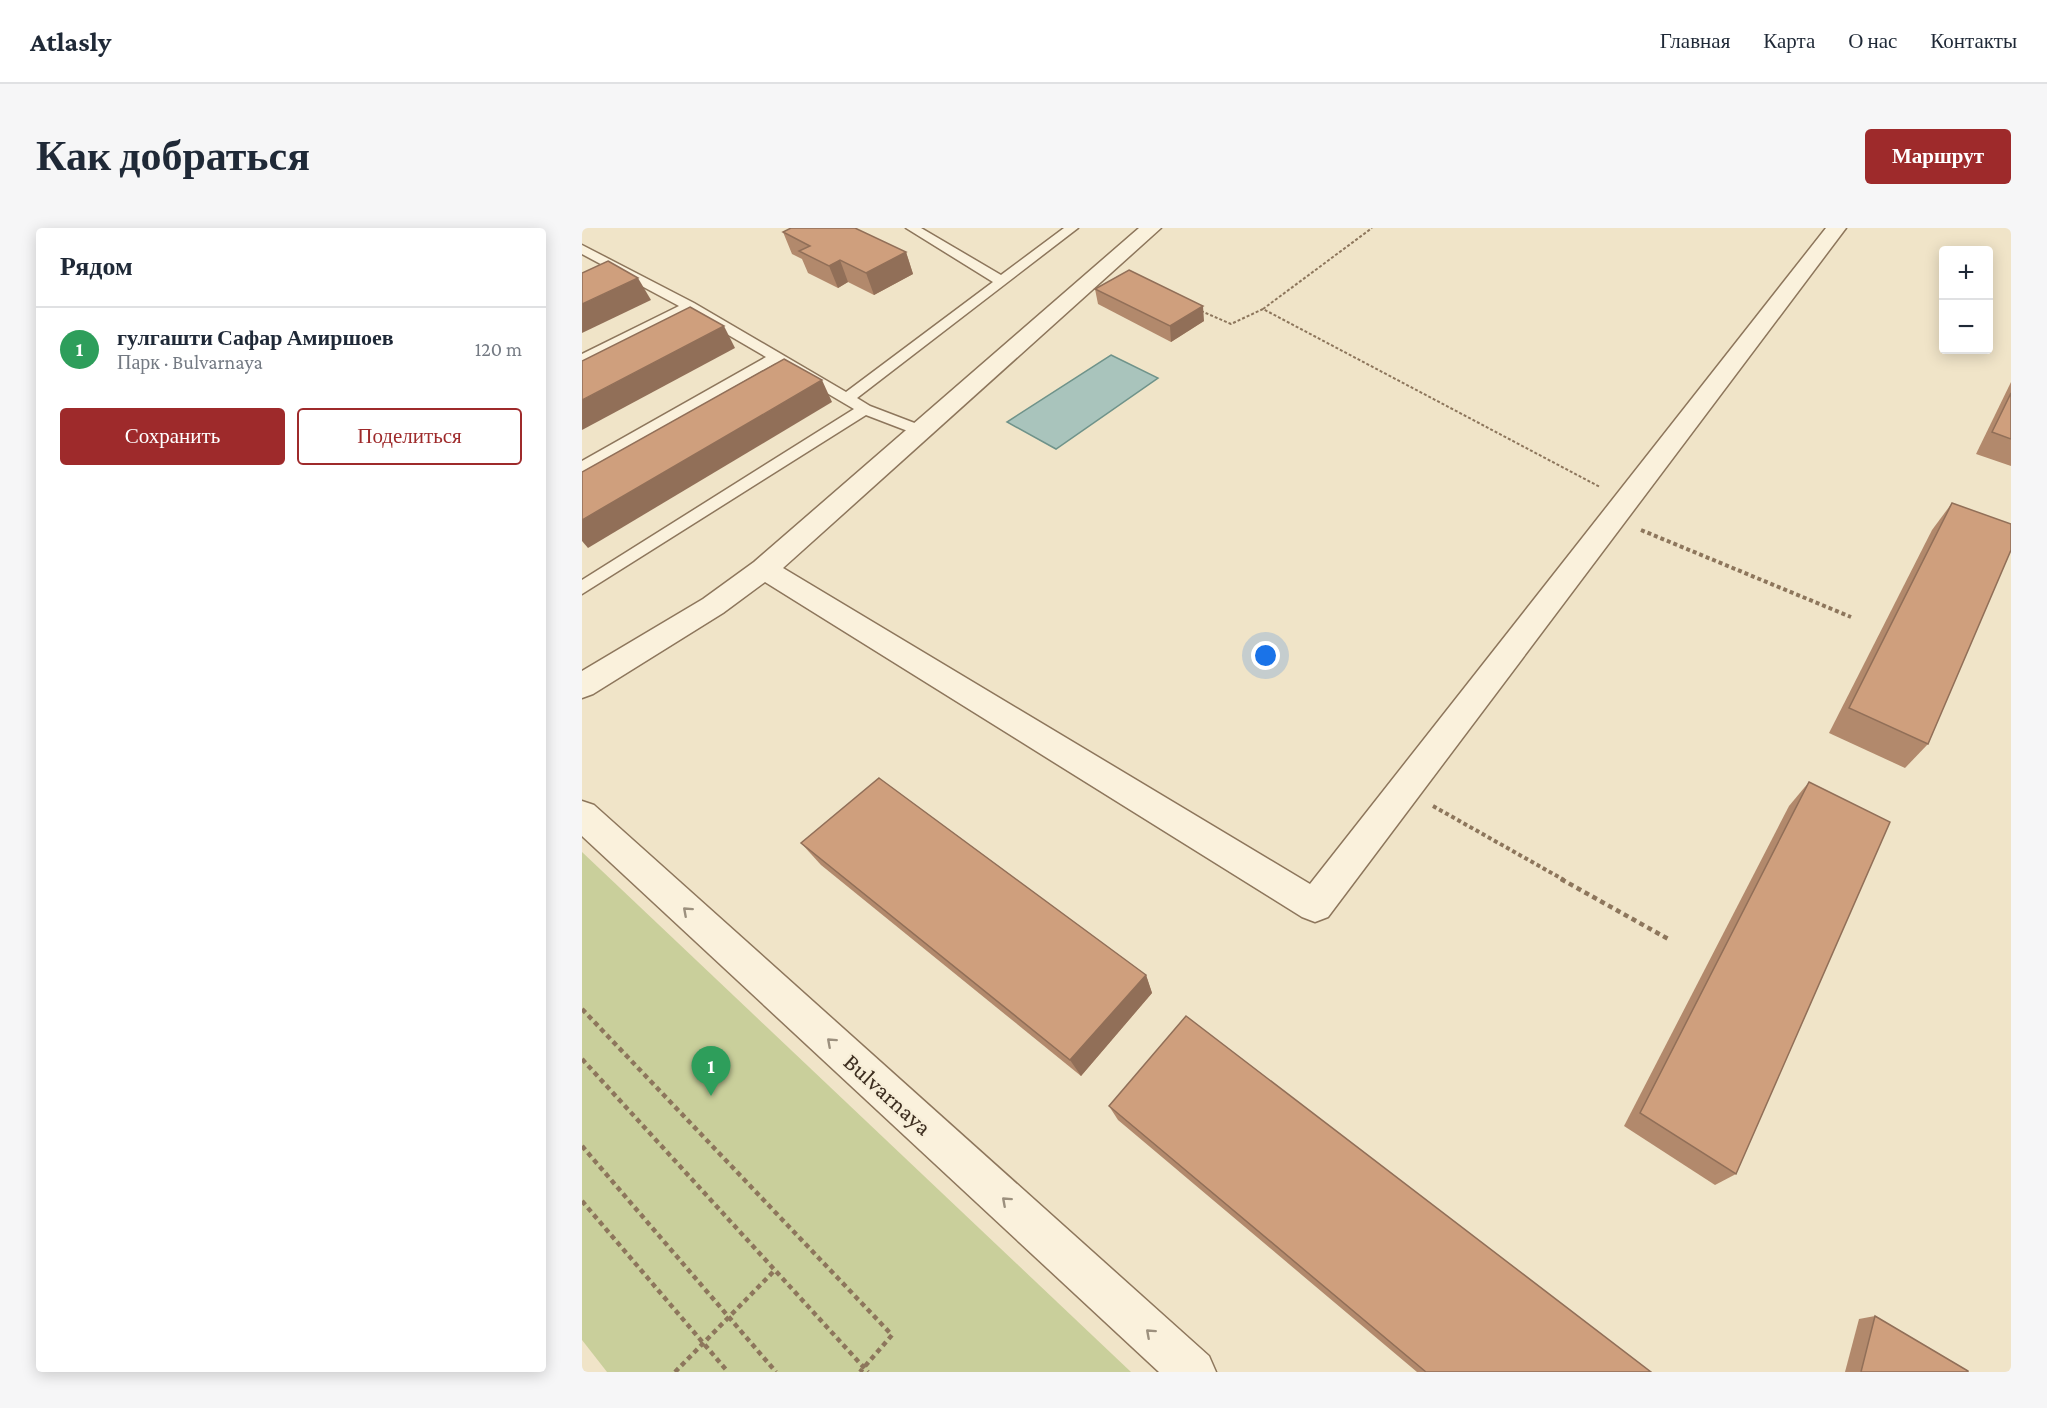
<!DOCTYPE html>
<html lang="ru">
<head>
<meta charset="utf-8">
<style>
  :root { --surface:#fff; --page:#f6f6f7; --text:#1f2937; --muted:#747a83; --line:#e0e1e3; --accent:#9e2a2b }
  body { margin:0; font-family:"Crimson Pro",serif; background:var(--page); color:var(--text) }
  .controls { position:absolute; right:18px; top:18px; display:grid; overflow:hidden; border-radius:6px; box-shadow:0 3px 15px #0003 }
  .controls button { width:54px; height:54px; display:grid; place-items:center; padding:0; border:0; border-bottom:2px solid var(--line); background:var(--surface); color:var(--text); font:30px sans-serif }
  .you { position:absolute; left:684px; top:428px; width:21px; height:21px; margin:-15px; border:4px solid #fff; border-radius:50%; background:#1a73e8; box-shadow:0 0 0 9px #1a73e833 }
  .badge { display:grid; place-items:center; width:39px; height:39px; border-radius:50%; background:var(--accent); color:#fff; font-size:20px; font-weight:700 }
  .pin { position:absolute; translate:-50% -50px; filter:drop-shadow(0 2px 3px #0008) }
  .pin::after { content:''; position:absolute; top:32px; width:21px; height:18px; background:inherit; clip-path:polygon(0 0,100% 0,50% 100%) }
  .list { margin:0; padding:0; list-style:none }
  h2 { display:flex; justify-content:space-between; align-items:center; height:78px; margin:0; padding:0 24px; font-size:26px }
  h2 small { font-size:20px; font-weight:400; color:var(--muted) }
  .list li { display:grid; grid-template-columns:39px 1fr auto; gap:18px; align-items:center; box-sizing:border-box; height:84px; padding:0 24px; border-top:2px solid var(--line) }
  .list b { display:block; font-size:22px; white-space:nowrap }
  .list p { margin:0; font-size:20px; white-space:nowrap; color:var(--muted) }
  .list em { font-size:20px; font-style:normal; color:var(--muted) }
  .actions { display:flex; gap:12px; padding:18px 24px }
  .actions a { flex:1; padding:14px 0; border:2px solid var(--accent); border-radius:6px; text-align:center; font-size:21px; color:var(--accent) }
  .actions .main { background:var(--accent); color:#fff }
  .map { position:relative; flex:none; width:1429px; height:1144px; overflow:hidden; border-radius:6px }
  header { display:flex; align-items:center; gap:36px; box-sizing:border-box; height:84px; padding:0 30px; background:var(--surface); border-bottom:2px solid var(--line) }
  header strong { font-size:28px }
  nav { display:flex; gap:33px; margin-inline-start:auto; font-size:21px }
  .intro { display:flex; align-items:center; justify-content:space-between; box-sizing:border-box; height:144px; padding:0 36px }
  h1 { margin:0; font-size:42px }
  .button { padding:15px 27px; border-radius:6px; background:var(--accent); color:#fff; font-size:21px; font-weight:700 }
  main { display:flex; gap:36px; padding:0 36px }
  aside { flex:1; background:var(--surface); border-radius:6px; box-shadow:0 3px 15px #0003 }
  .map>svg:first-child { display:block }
  .green { fill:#c9cf9b }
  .water { fill:#a9c4bc; stroke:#6f938a; stroke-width:1.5 }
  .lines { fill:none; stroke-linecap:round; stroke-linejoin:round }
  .service-casing { stroke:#8d765c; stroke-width:3 }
  .minor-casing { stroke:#8d765c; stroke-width:3 }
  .tertiary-casing { stroke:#8d765c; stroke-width:3 }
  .path-far2 { stroke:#8d765c; stroke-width:2; stroke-dasharray:3 2; stroke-linecap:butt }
  .path-far1 { stroke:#8d765c; stroke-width:4; stroke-dasharray:4 3; stroke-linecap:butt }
  .path { stroke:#8d765c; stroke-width:4.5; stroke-dasharray:5 4; stroke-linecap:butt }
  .service { fill:#faf1dc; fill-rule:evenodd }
  .minor { fill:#faf1dc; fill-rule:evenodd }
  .tertiary { fill:#faf1dc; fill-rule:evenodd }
  .wall { fill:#b2896c }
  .shaded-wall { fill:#916f58 }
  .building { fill:#cf9f7d; stroke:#916f58; stroke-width:1.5 }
  .oneway { stroke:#9c907e }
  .labels { text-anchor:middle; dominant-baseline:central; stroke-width:5; stroke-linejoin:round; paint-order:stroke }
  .near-street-label { font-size:24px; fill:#3d2e20; stroke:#f7eed8 }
</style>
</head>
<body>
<header>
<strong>Atlasly</strong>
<nav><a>Главная</a><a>Карта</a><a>О нас</a><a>Контакты</a></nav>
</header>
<div class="intro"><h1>Как добраться</h1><a class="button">Маршрут</a></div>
<main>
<aside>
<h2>Рядом<small></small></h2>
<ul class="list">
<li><span class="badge" style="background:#2e9e5b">1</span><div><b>гулгашти Сафар Амиршоев</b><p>Парк · Bulvarnaya</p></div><em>120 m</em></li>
</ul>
<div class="actions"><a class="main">Сохранить</a><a>Поделиться</a></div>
</aside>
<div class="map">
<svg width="1429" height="1144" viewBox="0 0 1429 1144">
  <rect width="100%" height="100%" fill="#f0e4c8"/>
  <path class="green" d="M0 624 549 1144H25L0 1112Z"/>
  <path class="water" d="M529 127 576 150 474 221 425 194Z"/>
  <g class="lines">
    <defs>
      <path id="service" d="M324 0H339L419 47 482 0H496L275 170 288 178 343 199 345 202 343 205H331L284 187 0 366V352L272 181 194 135 0 245V233L184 129 107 84 0 136V126L97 78 0 26V17L112 75 264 164 411 54Z"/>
      <path id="minor" d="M557 0H579L201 340 728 656 1244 0H1264L746 689 733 694 720 689 183 354 141 385 11 466 0 470V443L121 371 172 334Z"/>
      <path id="tertiary" d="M0 573 12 577 627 1128 634 1144H577L0 608Z"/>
    </defs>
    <use href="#service" class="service-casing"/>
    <use href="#minor" class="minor-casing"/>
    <use href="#tertiary" class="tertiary-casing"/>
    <g class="path-far2">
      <path d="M681 81 790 0"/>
      <path d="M619 83 649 96 681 81 1018 259"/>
    </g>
    <g class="path-far1">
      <path d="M1059 302 1269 389"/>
      <path d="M851 578 982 652"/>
    </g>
    <g class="path">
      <path d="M979 651 1088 712"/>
      <path d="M0 781 310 1107 278 1144"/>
      <path d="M0 831 286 1144"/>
      <path d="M0 918 194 1144"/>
      <path d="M0 973 146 1144"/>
      <path d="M93 1144 193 1042"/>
    </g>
    <use href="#service" class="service"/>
    <use href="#minor" class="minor"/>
    <use href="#tertiary" class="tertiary"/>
  </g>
  <g class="wall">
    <path d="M201 4 324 24 331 46 292 67 266 54 256 60 226 45 220 31 210 26Z"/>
    <path d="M513 61 622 93 589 114 516 76Z"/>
    <path d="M1429 154V238L1394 226Z"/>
    <path d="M1370 275 1346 516 1323 540 1247 505 1350 302Z"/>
    <path d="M1227 554 1154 946 1133 957 1042 898 1207 578Z"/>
    <path d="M219 615 564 747 570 765 499 848 239 637Z"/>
    <path d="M527 878 1069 1144H835L536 892Z"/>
    <path d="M1293 1088 1386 1144H1263L1277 1091Z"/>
  </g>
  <g class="shaded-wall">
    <path d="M324 24 331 46 292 67 284 45Z"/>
    <path d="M258 32 266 54 256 60 247 38Z"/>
    <path d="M56 50 69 72 0 105V76Z"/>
    <path d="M621 78 622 93 589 114 588 98Z"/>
    <path d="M142 98 153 120 0 202V172Z"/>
    <path d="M240 152 250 174 6 320 0 313V292Z"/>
    <path d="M564 747 570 765 499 848 488 832Z"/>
  </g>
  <g class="building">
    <path d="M209 0H273L324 24 284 45 258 32 247 38 217 23 228 18 201 4Z"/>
    <path d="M26 33 56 50 0 76V45Z"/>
    <path d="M547 42 621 78 588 98 513 61Z"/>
    <path d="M108 79 142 98 0 172V133Z"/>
    <path d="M202 131 240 152 0 292V244Z"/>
    <path d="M1429 165V211L1410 204Z"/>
    <path d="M1370 275 1429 296V322L1346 516 1267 480Z"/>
    <path d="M297 550 564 747 488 832 219 615Z"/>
    <path d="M1227 554 1308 594 1154 946 1058 885Z"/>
    <path d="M604 788 1069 1144H844L527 878Z"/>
    <path d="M1293 1088 1386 1143V1144H1279Z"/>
  </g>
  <defs><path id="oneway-chevron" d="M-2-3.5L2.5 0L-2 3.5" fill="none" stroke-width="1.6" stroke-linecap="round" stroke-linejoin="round" transform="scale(1.5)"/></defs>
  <g class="oneway">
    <use href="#oneway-chevron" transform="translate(105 683) rotate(-138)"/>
    <use href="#oneway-chevron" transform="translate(249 814) rotate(-138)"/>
    <use href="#oneway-chevron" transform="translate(424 973) rotate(-138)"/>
    <use href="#oneway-chevron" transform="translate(568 1105) rotate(-138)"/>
  </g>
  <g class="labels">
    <g class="near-street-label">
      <text transform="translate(306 866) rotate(42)">Bulvarnaya</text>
    </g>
  </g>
</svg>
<div class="controls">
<button>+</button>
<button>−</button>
</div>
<div class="you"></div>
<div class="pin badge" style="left:129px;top:868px;background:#2e9e5b">1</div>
</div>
</main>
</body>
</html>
